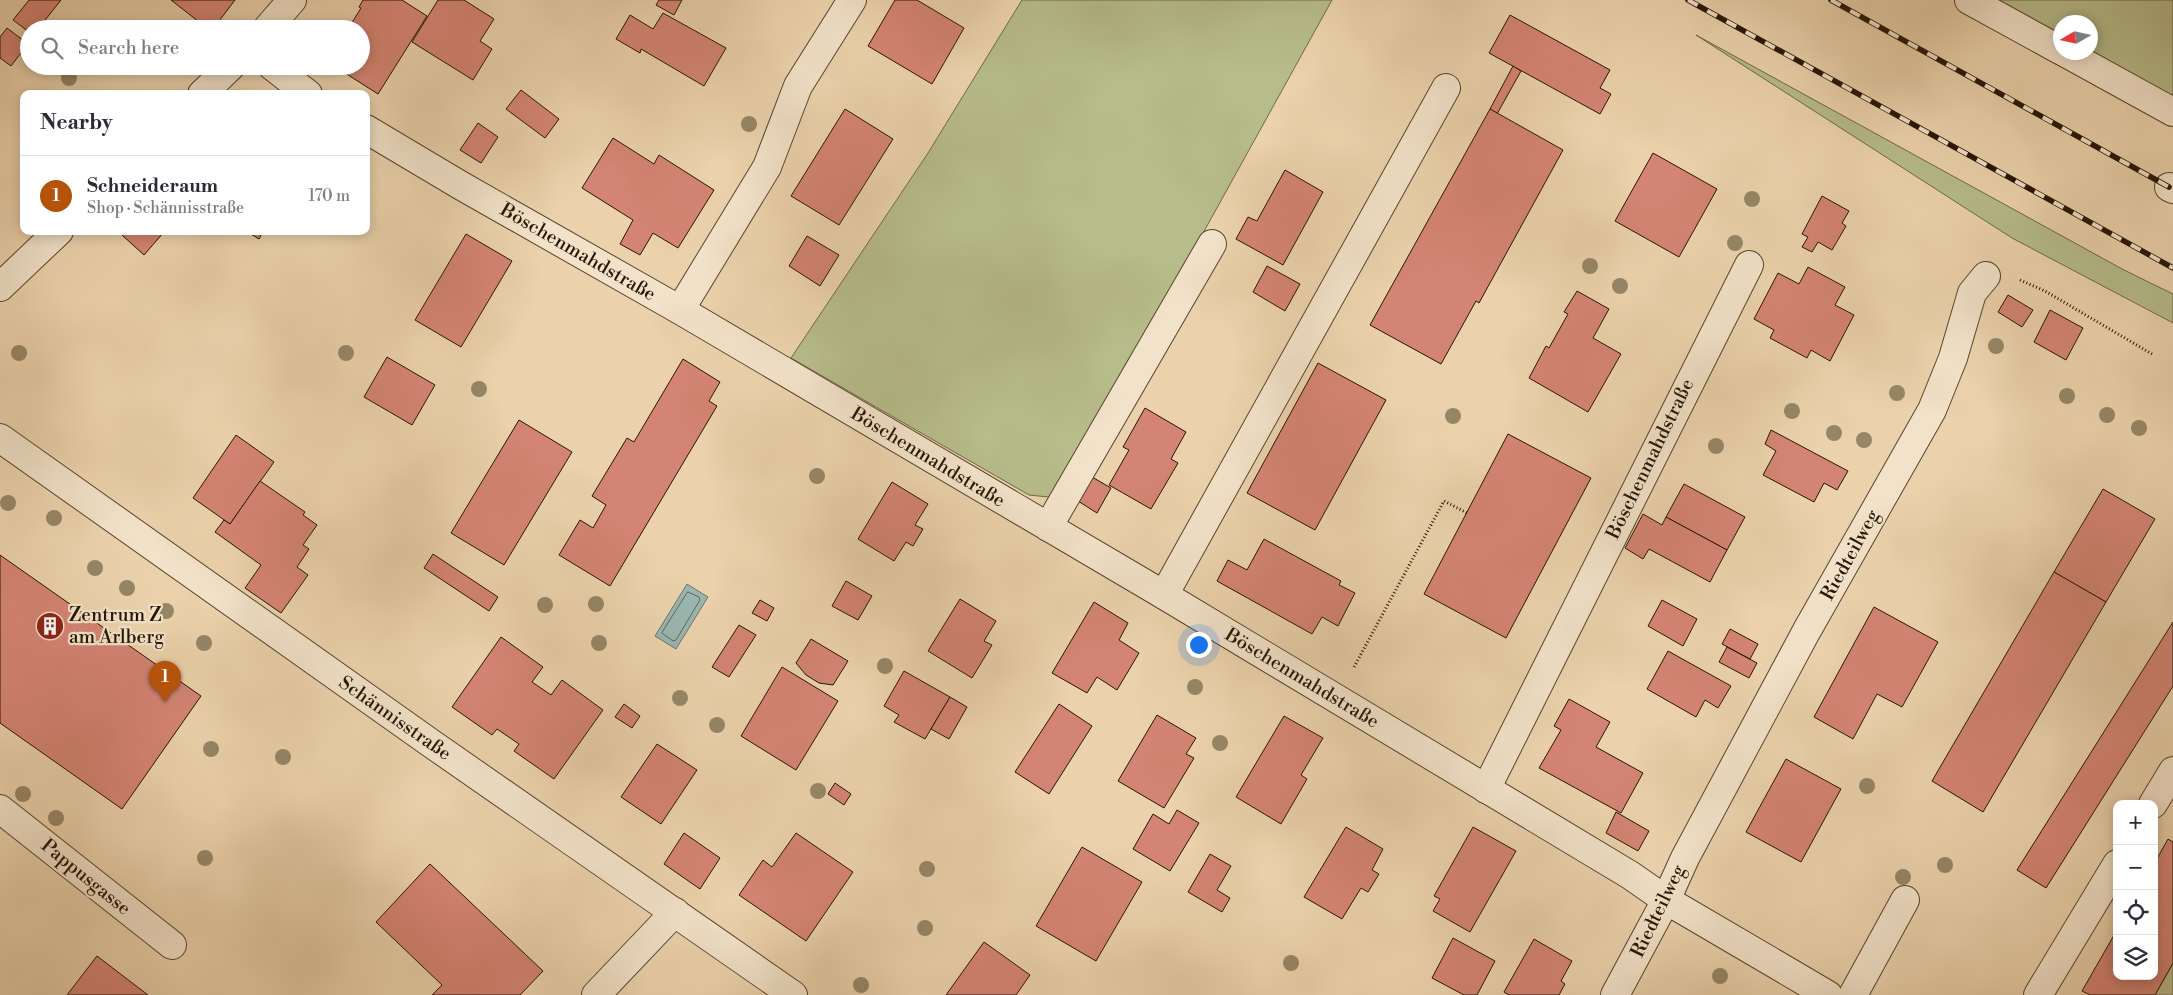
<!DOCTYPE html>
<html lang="en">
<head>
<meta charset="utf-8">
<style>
  :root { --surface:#fff; --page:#f2f2f3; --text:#2b2b33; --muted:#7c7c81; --line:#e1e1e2; --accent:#b45309 }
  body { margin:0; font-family:"Libre Bodoni",serif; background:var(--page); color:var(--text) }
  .controls { position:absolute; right:15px; bottom:15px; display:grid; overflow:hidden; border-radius:10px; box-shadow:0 2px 12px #0003 }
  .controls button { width:45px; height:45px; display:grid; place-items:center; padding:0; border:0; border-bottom:1px solid var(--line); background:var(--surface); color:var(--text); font:25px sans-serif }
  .compass { position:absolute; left:2053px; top:15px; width:45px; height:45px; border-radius:50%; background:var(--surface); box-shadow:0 2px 12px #0003; rotate:261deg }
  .you { position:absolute; left:1198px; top:644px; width:18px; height:18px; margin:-12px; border:4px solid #fff; border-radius:50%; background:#1a73e8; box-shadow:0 0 0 8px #1a73e833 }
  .badge { display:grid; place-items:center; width:32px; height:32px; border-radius:50%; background:var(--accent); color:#fff; font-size:16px; font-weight:700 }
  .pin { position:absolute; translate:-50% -41px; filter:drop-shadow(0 1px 2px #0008) }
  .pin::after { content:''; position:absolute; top:26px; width:18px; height:15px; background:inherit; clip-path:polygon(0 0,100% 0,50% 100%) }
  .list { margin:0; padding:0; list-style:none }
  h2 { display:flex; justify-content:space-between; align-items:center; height:65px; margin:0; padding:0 20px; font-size:21px }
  h2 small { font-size:16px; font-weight:400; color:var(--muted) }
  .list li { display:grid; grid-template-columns:32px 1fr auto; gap:15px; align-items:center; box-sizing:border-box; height:80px; padding:0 20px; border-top:1px solid var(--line) }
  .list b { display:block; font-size:19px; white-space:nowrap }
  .list p { margin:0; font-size:16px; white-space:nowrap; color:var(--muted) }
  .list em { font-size:16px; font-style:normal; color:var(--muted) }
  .icon { flex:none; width:28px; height:28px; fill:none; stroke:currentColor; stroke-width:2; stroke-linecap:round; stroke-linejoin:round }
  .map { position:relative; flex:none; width:2173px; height:995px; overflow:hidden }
  .search { position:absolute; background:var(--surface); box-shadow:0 2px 12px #0003; left:20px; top:20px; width:350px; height:55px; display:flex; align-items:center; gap:12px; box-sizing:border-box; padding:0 18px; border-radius:28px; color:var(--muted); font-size:19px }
  .panel { position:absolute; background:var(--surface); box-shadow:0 2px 12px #0003; left:20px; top:90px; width:350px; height:145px; border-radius:10px }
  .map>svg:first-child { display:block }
  .green { fill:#b6bc8a; stroke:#6e6946 }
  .water { fill:#99b6af; stroke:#6b766a }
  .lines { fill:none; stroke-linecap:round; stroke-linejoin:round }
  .shore { stroke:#606659; stroke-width:1 }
  .building { fill:#d48474; stroke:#261603 }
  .minor-casing { stroke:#57452d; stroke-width:30 }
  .path { stroke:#261603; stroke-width:3; stroke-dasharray:1 2.5; stroke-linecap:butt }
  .minor { stroke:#f2e2c9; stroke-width:28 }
  .rail-casing { stroke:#261603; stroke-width:5.5 }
  .rail { stroke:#f2e2c9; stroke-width:4; stroke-dasharray:11; stroke-linecap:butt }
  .tree { fill:#968666 }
  .labels { text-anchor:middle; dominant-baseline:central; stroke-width:4.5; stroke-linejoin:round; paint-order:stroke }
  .street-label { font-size:19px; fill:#261603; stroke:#f2e2c9 }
  .poi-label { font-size:19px; fill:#261603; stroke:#f2e2c9; text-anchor:start }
</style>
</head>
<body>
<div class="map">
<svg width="2173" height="995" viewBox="0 0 2173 995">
  <rect width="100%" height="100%" fill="#ebd2ac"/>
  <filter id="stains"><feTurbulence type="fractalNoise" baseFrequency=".004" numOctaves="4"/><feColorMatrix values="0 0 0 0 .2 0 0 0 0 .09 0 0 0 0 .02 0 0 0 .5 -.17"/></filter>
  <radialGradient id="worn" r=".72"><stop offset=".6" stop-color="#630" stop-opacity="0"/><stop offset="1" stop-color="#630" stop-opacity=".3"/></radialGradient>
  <g class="green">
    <path d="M1022 0H1332L1062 488 1048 497 1029 495 791 358 928 153Z"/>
    <path d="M1969 0H2173V112L2090 52V22H2060V50Z"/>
    <path d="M1696 35 2124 270 2173 294V323L2012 238Z"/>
    <path d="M2173 963V995H2155Z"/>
  </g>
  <path class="water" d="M687 584 708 597 676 649 655 636Z"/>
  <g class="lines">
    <path class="shore" d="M688 592 699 597 700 600 676 640 673 641 662 633Z"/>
  </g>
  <g class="building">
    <path d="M29 0H61L38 29H29V32L13 20Z"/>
    <path d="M171 0H235L213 29H208Z"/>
    <path d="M363 0H402L427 16 378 94 334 66H361V29H348L361 8 359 7Z"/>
    <path d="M438 0H464L494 19 480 41 492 49 473 80 412 42Z"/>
    <path d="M659 0H682L674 15 656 5Z"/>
    <path d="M895 0H917L964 28 932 84 868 46Z"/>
    <path d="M663 13 726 48 704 86 641 49 640 53 616 39 630 15 653 29Z"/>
    <path d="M1510 15 1610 70 1600 88 1611 94 1600 114 1489 53Z"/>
    <path d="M7 28 28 44 11 66 0 58V37Z"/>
    <path d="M1513 66 1521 71 1497 114 1490 109Z"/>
    <path d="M521 90 559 119 545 138 506 109Z"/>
    <path d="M845 109 893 139 839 225 791 196Z"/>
    <path d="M1490 109 1563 150 1479 303 1476 301 1441 364 1370 325Z"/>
    <path d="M478 123 498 137 481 163 460 150Z"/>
    <path d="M613 138 654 164 659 155 714 190 678 248 653 233 640 255 620 244 633 220 582 188Z"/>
    <path d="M1653 153 1717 189 1679 257 1615 221Z"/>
    <path d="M1285 170 1323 192 1283 265 1236 239 1248 217 1257 221Z"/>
    <path d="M1822 196 1849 211 1842 223 1846 226 1832 250 1818 242 1812 252 1802 247 1808 237 1802 234Z"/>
    <path d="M125 231H163L164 232 144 255 122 235Z"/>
    <path d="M246 231H263L259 239Z"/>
    <path d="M466 234 512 261 461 347 415 320Z"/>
    <path d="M807 236 839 255 820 286 789 266Z"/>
    <path d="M1267 266 1300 284 1285 311 1253 292Z"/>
    <path d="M1808 267 1845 287 1835 305 1854 315 1830 361 1811 350 1807 358 1770 338 1774 330 1754 319 1778 273 1799 284Z"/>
    <path d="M1577 291 1609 309 1593 338 1621 354 1588 412 1529 378 1546 346 1549 348 1568 314 1564 312Z"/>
    <path d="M2008 295 2033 310 2022 327 1998 312Z"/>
    <path d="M2050 310 2083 328 2066 360 2034 342Z"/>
    <path d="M387 357 435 385 412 425 364 397Z"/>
    <path d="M683 359 720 382 709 401 717 406 610 586 559 555 580 520 593 528 606 505 592 496 627 438 634 442Z"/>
    <path d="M1318 363 1386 400 1315 530 1247 493Z"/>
    <path d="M1145 408 1186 432 1171 459 1178 463 1151 509 1109 485 1129 450 1123 447Z"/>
    <path d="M519 420 572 452 504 565 451 533Z"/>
    <path d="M1771 430 1848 471 1837 490 1824 483 1814 502 1763 475 1776 451 1765 444Z"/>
    <path d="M1508 434 1591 478 1506 638 1424 594Z"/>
    <path d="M236 435 274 462 230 524 193 498Z"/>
    <path d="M1092 477 1111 488 1097 513 1078 501Z"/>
    <path d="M260 481 305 512 303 515 317 525 303 545 309 549 297 567 308 575 281 613 245 588 261 565 215 532 224 520 230 524Z"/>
    <path d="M892 482 928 504 915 525 923 529 913 546 906 542 894 561 858 539Z"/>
    <path d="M1684 484 1745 517 1727 550 1666 517Z"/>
    <path d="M2103 489 2155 519 2106 602 2054 572Z"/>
    <path d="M1643 514 1662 525 1666 517 1727 550 1710 582 1649 549 1643 559 1625 548Z"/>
    <path d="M1264 539 1341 581 1339 585 1355 593 1338 626 1322 617 1312 634 1217 581 1228 560 1247 570Z"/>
    <path d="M433 554 498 597 489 611 424 568Z"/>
    <path d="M0 555 201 696 122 809 0 723Z"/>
    <path d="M2054 572 2106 602 1983 812 1932 781Z"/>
    <path d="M846 581 872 596 858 620 832 606Z"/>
    <path d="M960 599 996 621 984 641 992 645 972 678 928 651Z"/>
    <path d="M760 600 774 608 767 621 752 613Z"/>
    <path d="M1662 600 1697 619 1683 646 1648 626Z"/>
    <path d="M1094 602 1128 623 1119 640 1139 653 1117 690 1097 677 1087 693 1052 673Z"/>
    <path d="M1874 607 1938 642 1902 707 1877 694 1853 739 1814 717Z"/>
    <path d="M2173 622V686L2046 888 2017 870Z"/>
    <path d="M739 625 756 635 729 677 712 667Z"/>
    <path d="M1730 629 1758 644 1750 659 1722 644Z"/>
    <path d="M501 637 543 667 532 682 551 695 562 680 603 710 554 779 514 751 519 744 497 729 492 735 452 707Z"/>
    <path d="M811 639 848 661 833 685 819 683 806 675 796 663Z"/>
    <path d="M1727 647 1757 663 1749 678 1719 662Z"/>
    <path d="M1668 651 1731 686 1718 708 1705 700 1696 717 1647 689Z"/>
    <path d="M782 667 838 701 796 770 741 736Z"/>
    <path d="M904 671 950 697 925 739 894 722 899 715 884 706Z"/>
    <path d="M950 697 967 707 949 739 931 729Z"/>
    <path d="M1569 699 1610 722 1596 747 1643 773 1621 813 1539 768 1561 730 1554 726Z"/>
    <path d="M624 704 640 716 632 728 615 717Z"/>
    <path d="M1059 704 1092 726 1049 794 1015 772Z"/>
    <path d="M1157 715 1196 738 1186 754 1194 758 1164 808 1118 781Z"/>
    <path d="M1284 716 1323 738 1301 775 1307 779 1281 824 1236 797Z"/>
    <path d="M657 744 697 770 661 824 621 797Z"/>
    <path d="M1786 759 1841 789 1801 862 1746 832Z"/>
    <path d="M835 783 851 794 844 805 828 794Z"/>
    <path d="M1177 810 1199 823 1170 871 1133 849 1153 814 1169 824Z"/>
    <path d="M1616 812 1649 831 1638 851 1606 833Z"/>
    <path d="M1346 827 1383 849 1372 870 1379 874 1368 892 1361 888 1342 919 1304 897Z"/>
    <path d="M1473 827 1516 851 1470 932 1433 911 1440 899 1434 896Z"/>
    <path d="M684 833 720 858 700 889 664 864Z"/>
    <path d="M796 833 853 872 806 941 739 895 763 860 772 867Z"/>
    <path d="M2168 839 2173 842V963L2155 995H2090L2082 991 2117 930V976H2154V864Z"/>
    <path d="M1082 847 1142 882 1096 961 1036 926Z"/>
    <path d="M1210 854 1231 866 1217 890 1230 898 1222 912 1188 892Z"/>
    <path d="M430 864 543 971 520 995H432L442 985 376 922Z"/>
    <path d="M1453 938 1495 961 1477 995H1464L1432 978Z"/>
    <path d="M1534 939 1572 961 1561 981 1565 984 1559 995H1509L1504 992Z"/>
    <path d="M984 942 1030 975 1016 995H946Z"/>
    <path d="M97 956 148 995H67Z"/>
  </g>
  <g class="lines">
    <defs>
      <g id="minor">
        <path d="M1969 0 2060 50"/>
        <path d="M267 29 292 0"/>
        <path d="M2064 52 2173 112"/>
        <path d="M272 66 308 94"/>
        <path d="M202 94 231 66"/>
        <path d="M366 129 460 185 680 310 1164 595 1630 875 1666 900 1828 995"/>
        <path d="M2169 187 2173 189"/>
        <path d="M0 287 59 231"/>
        <path d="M680 310 767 167 798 86 852 0"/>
        <path d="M0 438 432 744 793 995"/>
        <path d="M1048 527 1212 244"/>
        <path d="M1164 595 1446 88"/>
        <path d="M1486 789 1749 265"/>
        <path d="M2153 804 2173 771"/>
        <path d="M0 809 172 945"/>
        <path d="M596 995 675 912"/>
        <path d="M1615 995 1666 900 1685 858 1806 632 1932 410 1953 358 1972 293 1986 276"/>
        <path d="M1853 995 1905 900"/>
        <path d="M2038 995 2117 864"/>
      </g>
    </defs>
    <use href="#minor" class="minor-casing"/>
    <g class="path">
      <path d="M2020 280 2045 291 2152 354"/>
      <path d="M1354 667 1444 501 1467 513"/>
    </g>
    <use href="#minor" class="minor"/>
    <defs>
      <g id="rail">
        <path d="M1688 0 2173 268"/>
        <path d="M1831 0 2169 187"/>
      </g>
    </defs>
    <use href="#rail" class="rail-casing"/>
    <use href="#rail" class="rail"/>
  </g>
  <g class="tree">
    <circle cx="69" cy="78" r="8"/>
    <circle cx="749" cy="124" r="8"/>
    <circle cx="1752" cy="199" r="8"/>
    <circle cx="1735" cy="243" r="8"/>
    <circle cx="1590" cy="266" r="8"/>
    <circle cx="1620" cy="286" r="8"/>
    <circle cx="1996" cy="346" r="8"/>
    <circle cx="19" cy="353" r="8"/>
    <circle cx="346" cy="353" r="8"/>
    <circle cx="479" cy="389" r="8"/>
    <circle cx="1897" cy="393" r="8"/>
    <circle cx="2067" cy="396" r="8"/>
    <circle cx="1792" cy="411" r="8"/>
    <circle cx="2107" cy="415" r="8"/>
    <circle cx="1453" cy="416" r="8"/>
    <circle cx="2139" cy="428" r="8"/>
    <circle cx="1834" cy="433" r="8"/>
    <circle cx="1864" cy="440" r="8"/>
    <circle cx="1716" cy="446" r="8"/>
    <circle cx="817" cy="476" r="8"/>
    <circle cx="8" cy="503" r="8"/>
    <circle cx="54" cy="518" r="8"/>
    <circle cx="95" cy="568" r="8"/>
    <circle cx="127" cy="588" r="8"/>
    <circle cx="596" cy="604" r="8"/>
    <circle cx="545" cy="605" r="8"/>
    <circle cx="166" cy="611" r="8"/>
    <circle cx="204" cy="643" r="8"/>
    <circle cx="599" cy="643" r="8"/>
    <circle cx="885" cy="666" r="8"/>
    <circle cx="1195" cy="687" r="8"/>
    <circle cx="680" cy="698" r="8"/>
    <circle cx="717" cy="725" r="8"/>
    <circle cx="1220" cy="743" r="8"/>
    <circle cx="211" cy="749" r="8"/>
    <circle cx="283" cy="757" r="8"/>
    <circle cx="1867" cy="786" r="8"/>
    <circle cx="818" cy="791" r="8"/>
    <circle cx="23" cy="794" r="8"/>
    <circle cx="56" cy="818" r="8"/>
    <circle cx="205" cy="858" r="8"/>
    <circle cx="1945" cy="865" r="8"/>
    <circle cx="927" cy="869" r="8"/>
    <circle cx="1903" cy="877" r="8"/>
    <circle cx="925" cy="928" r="8"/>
    <circle cx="1291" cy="963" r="8"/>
    <circle cx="1720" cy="976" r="8"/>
    <circle cx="861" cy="985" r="8"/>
  </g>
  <defs>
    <symbol id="building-disc" viewBox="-11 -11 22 22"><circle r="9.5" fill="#8f2418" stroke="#f2e2c9"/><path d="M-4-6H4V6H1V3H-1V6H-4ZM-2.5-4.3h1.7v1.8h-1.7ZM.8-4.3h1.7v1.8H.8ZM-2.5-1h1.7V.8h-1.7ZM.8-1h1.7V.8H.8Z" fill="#fff"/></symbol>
  </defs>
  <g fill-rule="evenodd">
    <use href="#building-disc" x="34" y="610" width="32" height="32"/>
  </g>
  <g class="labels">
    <g class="street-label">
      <text transform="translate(578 252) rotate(30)">Böschenmahdstraße</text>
      <text transform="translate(928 457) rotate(31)">Böschenmahdstraße</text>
      <text transform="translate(1650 459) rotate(-64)">Böschenmahdstraße</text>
      <text transform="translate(1850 555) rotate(-61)">Riedteilweg</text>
      <text transform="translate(1302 678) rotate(31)">Böschenmahdstraße</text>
      <text transform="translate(395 718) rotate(35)">Schännisstraße</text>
      <text transform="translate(86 877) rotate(39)">Pappusgasse</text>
      <text transform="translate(1658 911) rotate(-64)">Riedteilweg</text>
    </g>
    <g class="poi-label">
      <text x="69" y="615">Zentrum Z<tspan x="69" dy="22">am Arlberg</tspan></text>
    </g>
  </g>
  <rect width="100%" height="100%" filter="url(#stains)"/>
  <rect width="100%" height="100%" fill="url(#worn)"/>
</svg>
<div class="controls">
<button>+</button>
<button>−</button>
<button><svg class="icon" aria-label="locate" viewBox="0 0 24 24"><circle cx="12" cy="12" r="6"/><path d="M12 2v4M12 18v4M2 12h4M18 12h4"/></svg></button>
<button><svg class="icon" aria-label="layers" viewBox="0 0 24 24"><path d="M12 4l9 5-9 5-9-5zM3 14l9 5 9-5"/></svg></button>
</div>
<svg class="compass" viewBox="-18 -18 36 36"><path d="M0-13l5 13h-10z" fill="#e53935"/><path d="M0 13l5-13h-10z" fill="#7c7c81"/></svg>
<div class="you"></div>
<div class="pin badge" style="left:165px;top:702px">1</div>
<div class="search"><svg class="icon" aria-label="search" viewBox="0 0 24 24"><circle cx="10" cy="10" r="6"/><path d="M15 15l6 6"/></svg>Search here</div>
<section class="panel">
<h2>Nearby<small></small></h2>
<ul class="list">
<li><span class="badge">1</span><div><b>Schneideraum</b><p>Shop · Schännisstraße</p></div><em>170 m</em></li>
</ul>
</section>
</div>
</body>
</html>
